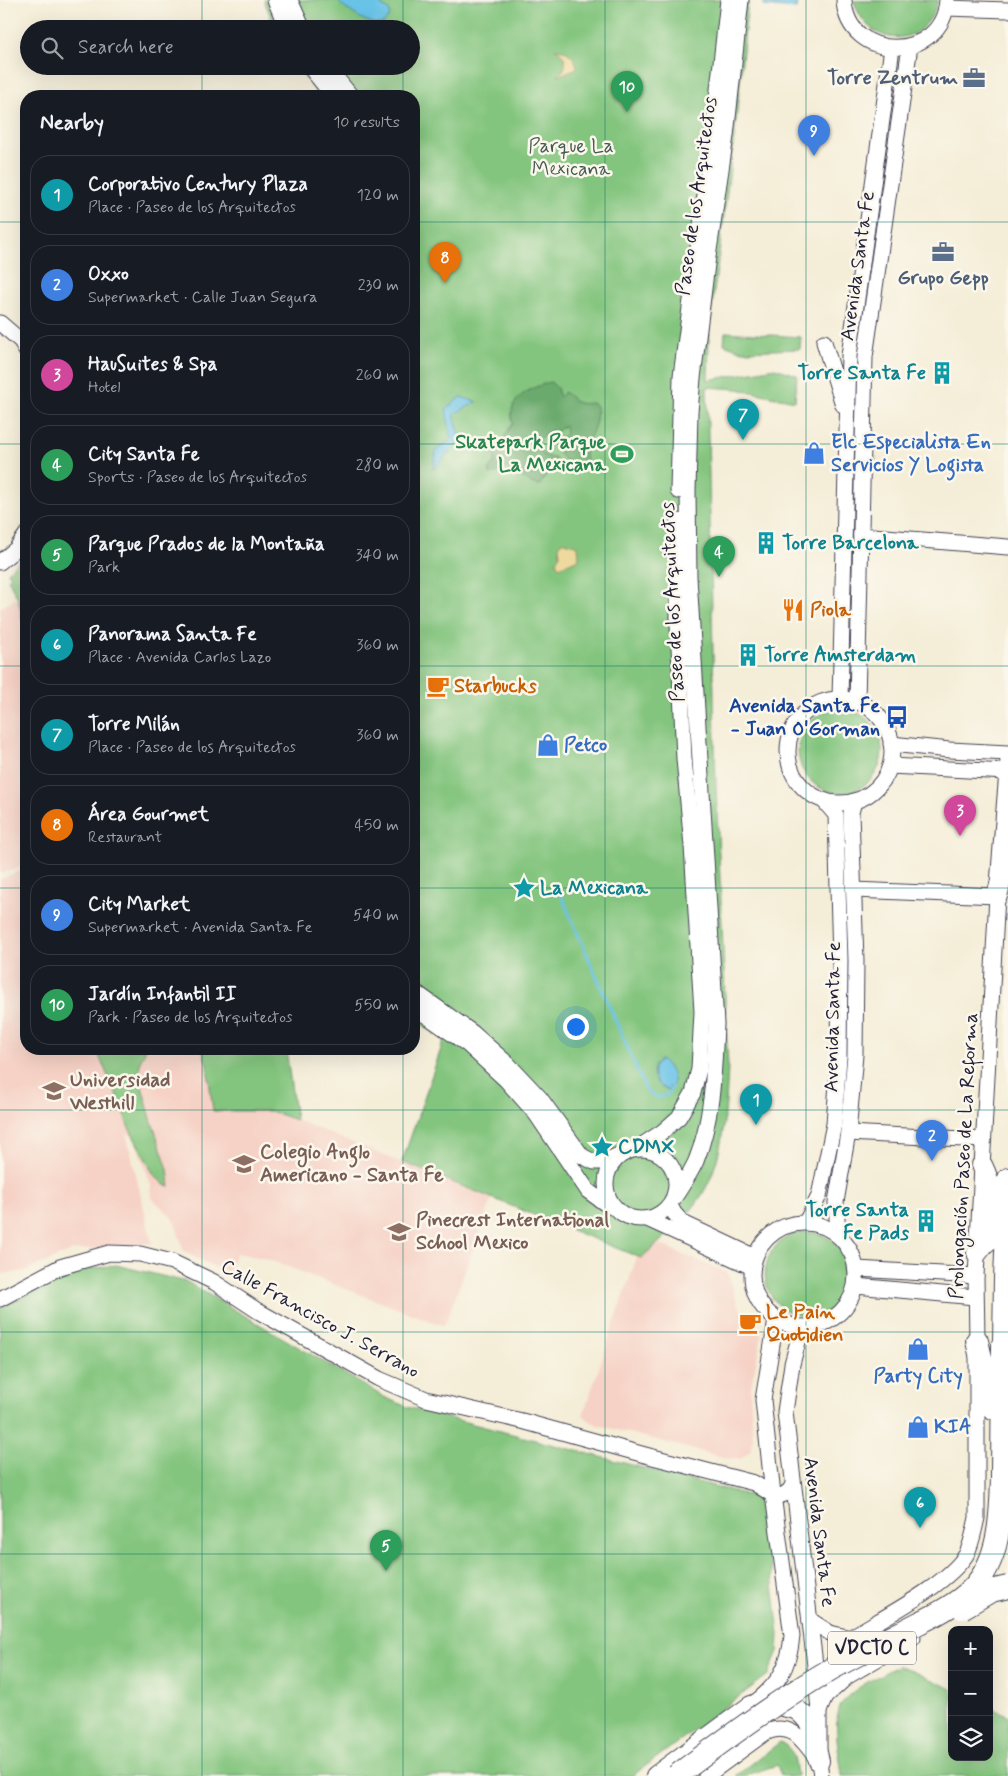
<!DOCTYPE html>
<html lang="en">
<head>
<meta charset="utf-8">
<style>
  :root { --surface:#171b24; --page:#242831; --text:#f1f3f6; --muted:#9ea1a6; --line:#363941; --accent:#d93025 }
  body { margin:0; font-family:Mynerve,sans-serif; background:var(--page); color:var(--text) }
  .controls { position:absolute; right:15px; bottom:15px; display:grid; overflow:hidden; border-radius:10px; box-shadow:0 5px 20px #0002 }
  .controls button { width:45px; height:45px; display:grid; place-items:center; padding:0; border:0; border-bottom:1px solid var(--line); background:var(--surface); color:var(--text); font:25px sans-serif }
  .you { position:absolute; left:575px; top:1026px; width:18px; height:18px; margin:-12px; border:4px solid #fff; border-radius:50%; background:#1a73e8; box-shadow:0 0 0 8px #1a73e833 }
  .badge { display:grid; place-items:center; width:32px; height:32px; border-radius:50%; background:var(--accent); color:#fff; font-size:16px; font-weight:700 }
  .pin { position:absolute; translate:-50% -41px; filter:drop-shadow(0 1px 2px #0008) }
  .pin::after { content:''; position:absolute; top:26px; width:18px; height:15px; background:inherit; clip-path:polygon(0 0,100% 0,50% 100%) }
  .list { margin:0; padding:0; list-style:none }
  h2 { display:flex; justify-content:space-between; align-items:center; height:65px; margin:0; padding:0 20px; font-size:21px }
  h2 small { font-size:16px; font-weight:400; color:var(--muted) }
  .list li { display:grid; grid-template-columns:32px 1fr auto; gap:15px; align-items:center; box-sizing:border-box; height:80px; margin:0 10px 10px; padding:0 10px; border:1px solid var(--line); border-radius:20px }
  .list b { display:block; font-size:19px; white-space:nowrap }
  .list p { margin:0; font-size:16px; white-space:nowrap; color:var(--muted) }
  .list em { font-size:16px; font-style:normal; color:var(--muted) }
  .icon { flex:none; width:28px; height:28px; fill:none; stroke:currentColor; stroke-width:2; stroke-linecap:round; stroke-linejoin:round }
  .map { position:relative; flex:none; width:1008px; height:1776px; overflow:hidden }
  .search { position:absolute; background:var(--surface); box-shadow:0 5px 20px #0002; left:20px; top:20px; width:400px; height:55px; display:flex; align-items:center; gap:12px; box-sizing:border-box; padding:0 18px; border-radius:28px; color:var(--muted); font-size:19px }
  .panel { position:absolute; background:var(--surface); box-shadow:0 5px 20px #0002; left:20px; top:90px; width:400px; height:965px; border-radius:20px }
  .map>svg:first-child { display:block }
  .built { fill:#f6d1c5 }
  .green { fill:#83c57e; stroke:#52745c }
  .forest { fill:#6aaa6d; stroke:#466654 }
  .sand { fill:#eeda9e; stroke:#887e6c }
  .water { fill:#69c3e7; stroke:#467291 }
  .lines { fill:none; stroke-linecap:round; stroke-linejoin:round }
  .stream { stroke:#69c3e7; stroke-width:3 }
  .minor-casing { stroke:#424052; stroke-width:17 }
  .major-casing { stroke:#424052; stroke-width:22 }
  .highway-casing { stroke:#424052; stroke-width:24 }
  .minor { stroke:#fff; stroke-width:15 }
  .major { stroke:#fff; stroke-width:20 }
  .highway { stroke:#fff; stroke-width:22 }
  .highway-bridge-casing { stroke:#424052; stroke-width:24; stroke-linecap:butt }
  .highway-bridge { stroke:#fff; stroke-width:22 }
  .grid { fill:none; stroke:#0f766e; stroke-width:1; stroke-opacity:0.55 }
  .labels { text-anchor:middle; dominant-baseline:central; stroke-width:5; stroke-linejoin:round; paint-order:stroke }
  .shield { fill:#fbf7ec; stroke:#636270; stroke-width:1 }
  .shield-label { font-size:19px; font-weight:bold; fill:#22223b }
  .service-label { font-size:20px; font-weight:bold; fill:#4e5e75; stroke:#fbf7ec; text-anchor:end }
  .park-label { font-size:20px; fill:#445b52; stroke:#fbf7ec }
  .street-label { font-size:20px; fill:#22223b; stroke:#fbf7ec }
  .culture-label { font-size:20px; font-weight:bold; fill:#0d838f; stroke:#fbf7ec; text-anchor:start }
  .leisure-label { font-size:20px; font-weight:bold; fill:#27864d; stroke:#fbf7ec; text-anchor:end }
  .shop-label { font-size:20px; font-weight:bold; fill:#366cbe; stroke:#fbf7ec; text-anchor:start }
  .food-label { font-size:20px; font-weight:bold; fill:#c56008; stroke:#fbf7ec; text-anchor:start }
  .transit-label { font-size:20px; font-weight:bold; fill:#164399; stroke:#fbf7ec; text-anchor:end }
  .education-label { font-size:20px; font-weight:bold; fill:#785e54; stroke:#fbf7ec; text-anchor:start }
</style>
</head>
<body>
<div class="map">
<svg width="1008" height="1776" viewBox="0 0 1008 1776">
  <rect width="100%" height="100%" fill="#fbf7ec"/>
  <filter id="ink" filterUnits="userSpaceOnUse"><feTurbulence type="fractalNoise" baseFrequency=".02" numOctaves="2"/><feDisplacementMap in="SourceGraphic" scale="10" xChannelSelector="R" yChannelSelector="G"/><feConvolveMatrix kernelMatrix="1 2 1 2 8 2 1 2 1" color-interpolation-filters="sRGB"/></filter>
  <filter id="wash" filterUnits="userSpaceOnUse"><feTurbulence type="fractalNoise" baseFrequency=".0096" numOctaves="4" result="noise"/><feDisplacementMap in="SourceGraphic" scale="20" xChannelSelector="R" yChannelSelector="G"/><feGaussianBlur stdDeviation="1.12" result="paint"/><feColorMatrix in="noise" values="0 0 0 0 0 0 0 0 0 0 0 0 0 0 0 0 0 1.4 0 .05"/><feComposite in="paint" operator="in"/></filter>
  <g filter="url(#wash)">
    <rect width="100%" height="100%" fill="#f4edd7"/>
    <g class="built">
      <path d="M18 597 26 615V865L0 874V608Z"/>
      <path d="M26 869V1049H286L296 1120 492 1199 444 1326 264 1258 236 1253 227 1273 184 1252 174 1219 152 1198 151 1185 134 1137 126 1133 152 1243 71 1251 25 1271 0 1274V879Z"/>
      <path d="M658 1244 728 1273 737 1303 747 1322 762 1335 750 1391 753 1440 750 1451 740 1459H731L598 1425 590 1421 583 1415 637 1257 642 1258Z"/>
    </g>
    <g class="green">
      <path d="M264 0H748L736 122 709 330 708 380 775 368 797 375 795 401 737 389 707 387 716 786 728 1067C726 1104 725 1143 711 1177 698 1210 668 1235 641 1258L402 1162 444 1040 414 1019V96H319L296 66H411V29H275Z"/>
      <path d="M938 0C926 50 868 50 854 1Z"/>
      <path d="M725 332 801 337 800 349 743 351 724 344Z"/>
      <path d="M26 553V636L18 599 8 579 11 577 8 572Z"/>
      <circle cx="840" cy="751" r="42"/>
      <path d="M96 1049H146L140 1062 139 1076 152 1122 168 1169 170 1187 162 1183 153 1173 128 1126 122 1108Z"/>
      <path d="M202 1049H286L296 1120 270 1111H213L207 1064Z"/>
      <circle cx="807" cy="1274" r="42"/>
      <path d="M116 1265 187 1282 384 1397 407 1407 756 1497 764 1506 779 1635 778 1651 768 1675 632 1776H0V1308L78 1271Z"/>
      <path d="M899 1665 952 1689V1757H989V1707L1008 1715V1776H842C840 1754 832 1728 840 1707 847 1690 883 1674 899 1665Z"/>
      <path d="M780 1742C795 1749 795 1762 797 1776H781L777 1765 744 1776H736Z"/>
    </g>
    <path class="forest" d="M551 382 557 388 560 397 564 392C578 401 572 405 592 403L596 406C599 427 590 431 586 449 584 457 588 463 584 469L580 471 577 467 572 466 570 468 567 466V461C561 458 556 450 556 443L566 434 565 425 556 432 550 431C546 434 542 435 540 439 533 450 545 458 555 458L556 461 552 465 540 485C524 484 521 472 505 467L499 472 490 475 489 470 495 461 494 453 513 423C505 399 531 387 551 382Z"/>
    <g class="sand">
      <path d="M555 49C565 48 577 58 577 68L558 76C569 67 567 54 555 49Z"/>
      <path d="M562 541 578 546 579 558C578 560 561 566 559 567L556 562 560 555 559 547Z"/>
    </g>
    <g class="water">
      <path d="M336 0H379L382 6 389 10 390 15 384 23C370 28 346 9 336 0Z"/>
      <path d="M764 0H797L796 9 764 6Z"/>
      <path d="M461 397 477 402 454 414 461 439 433 470 436 450 451 440 446 409Z"/>
      <path d="M660 1060C670 1065 674 1075 673 1086H670L668 1090C654 1087 648 1068 660 1060Z"/>
    </g>
    <g class="lines">
      <path class="stream" d="M561 895 645 1088C654 1099 666 1102 672 1086"/>
    </g>
  </g>
  <g filter="url(#ink)">
    <g class="lines">
      <defs>
        <g id="minor">
          <path d="M275 0 287 29"/>
          <path d="M290 0 303 29"/>
          <path d="M844 0C847 63 943 63 947 0"/>
          <path d="M946 8 1008 10"/>
          <path d="M309 66 333 96"/>
          <path d="M327 66 351 96"/>
          <path d="M0 323 21 341 26 351"/>
          <path d="M824 342 843 405"/>
          <path d="M678 491 681 376 713 134 728 0"/>
          <path d="M861 535 1008 547"/>
          <path d="M0 562 16 549 26 535"/>
          <path d="M840 699 849 356 892 48"/>
          <circle cx="840" cy="751" r="52"/>
          <path d="M857 702 865 357 910 46"/>
          <path d="M891 744 950 750 1008 753"/>
          <path d="M890 766 1007 772"/>
          <path d="M854 890 997 896"/>
          <path d="M414 991 473 1033 508 1064 540 1098 582 1156 594 1162H601L625 1153"/>
          <path d="M414 1007 467 1044 506 1080 536 1114 588 1191 606 1204 616 1209"/>
          <path d="M848 1133 983 1140"/>
          <circle cx="641" cy="1184" r="35"/>
          <path d="M636 1149 662 1132 679 1117 693 1093 699 1069 702 1012 692 846 684 759 678 624V521"/>
          <path d="M674 1198C682 1186 690 1174 696 1161 713 1119 714 1069 716 1024L689 577 688 491 690 412 693 378 707 264 726 136 741 0"/>
          <path d="M670 1205 674 1213 683 1223 755 1257"/>
          <path d="M647 1219 752 1267"/>
          <path d="M806 1222 819 1196 834 1124 839 1057 840 960 836 815 824 801"/>
          <circle cx="804" cy="1275" r="52"/>
          <path d="M838 1234 836 1202 848 1133 855 1055 856 961 851 813 854 801"/>
          <path d="M857 1269 976 1276"/>
          <path d="M856 1286 975 1297"/>
          <path d="M0 1299 60 1267 109 1253 140 1254 172 1262 214 1282 258 1311 379 1379 426 1399 522 1421 645 1455 754 1483 773 1495 779 1496 785 1494 790 1490 793 1484"/>
          <path d="M808 1328 800 1334 792 1364 785 1412 814 1656 819 1711V1761L821 1776"/>
          <path d="M810 1620 830 1633 850 1638"/>
          <path d="M863 1667C841 1669 837 1653 850 1638 882 1618 946 1586 966 1555 972 1544 974 1530 977 1518V1341L976 1276 997 896 1008 759"/>
          <path d="M753 1704C778 1685 789 1668 792 1636L773 1495 763 1400 776 1320"/>
          <path d="M819 1711 825 1697 848 1676 913 1638"/>
          <path d="M706 1776 765 1733C789 1721 803 1739 816 1758"/>
        </g>
        <g id="major">
          <path d="M997 896 1008 855"/>
          <path d="M982 1165C993 1187 993 1204 994 1228"/>
          <path d="M977 1253 985 1243 1005 1228"/>
          <path d="M1005 1360 1003 1344 1004 1278 1008 1178"/>
          <path d="M656 1776 751 1706 765 1702 796 1709 803 1715 810 1723 819 1761"/>
        </g>
        <g id="highway">
          <path d="M977 1341 993 1408"/>
          <path d="M1002 1478 1003 1344"/>
        </g>
      </defs>
      <use href="#minor" class="minor-casing"/>
      <use href="#major" class="major-casing"/>
      <use href="#highway" class="highway-casing"/>
      <use href="#minor" class="minor"/>
      <use href="#major" class="major"/>
      <use href="#highway" class="highway"/>
      <defs>
        <g id="highway-bridge">
          <path d="M962 1608 991 1591 1008 1587"/>
          <path d="M676 1776C727 1738 778 1700 833 1668 860 1653 889 1639 917 1624 936 1615 957 1604 972 1589 1000 1560 1001 1516 1002 1478"/>
        </g>
      </defs>
      <use href="#highway-bridge" class="highway-bridge-casing"/>
      <use href="#highway-bridge" class="highway-bridge"/>
    </g>
  </g>
  <path class="grid" d="M202 0V29M403 0V29M605 0V1776M806 0V1776M202 66V96M403 66V96M0 222H26M414 222H1008M0 444H26M414 444H1008M0 666H26M414 666H1008M0 888H26M414 888H1008M202 1049V1776M403 1049V1776M0 1110H1008M0 1332H1008M0 1554H1008"/>
  <defs>
    <symbol id="office-bare" viewBox="-9 -9 18 18"><path d="M-6-3h4V-5.5h4V-3h4V5H-6ZM-1-4.5V-3h2v-1.5ZM-6 0V1H6V0Z" fill="#5c6f8a" stroke="#fbf7ec" stroke-width="2.5" paint-order="stroke"/></symbol>
    <symbol id="building-bare" viewBox="-9 -9 18 18"><path d="M-4-6H4V6H1V3H-1V6H-4ZM-2.5-4.3h1.7v1.8h-1.7ZM.8-4.3h1.7v1.8H.8ZM-2.5-1h1.7V.8h-1.7ZM.8-1h1.7V.8H.8Z" fill="#0f9aa8" stroke="#fbf7ec" stroke-width="2.5" paint-order="stroke"/></symbol>
    <symbol id="shop-bare" viewBox="-9 -9 18 18"><path d="M-5-2.5h2.3a2.7 3.5 0 0 1 5.4 0H5L5.5 6h-11ZM-1.5-2.5h3a1.5 2.3 0 0 0-3 0Z" fill="#3f7fe0" stroke="#fbf7ec" stroke-width="2.5" paint-order="stroke"/></symbol>
    <symbol id="stadium-bare" viewBox="-9 -9 18 18"><path d="M0-5a6.5 5 0 1 0 0 10a6.5 5 0 1 0 0-10ZM-3.5-1.8h7v3.6h-7Z" fill="#2e9e5b" stroke="#fbf7ec" stroke-width="2.5" paint-order="stroke"/></symbol>
    <symbol id="restaurant-bare" viewBox="-9 -9 18 18"><path d="M-5-6h1v4h1v-4h1v4h1v-4h1v5L-1.5 .5V6h-2V.5L-5-1ZM5-6V6H3V1.5H1.5Q1.5-4 5-6Z" fill="#e8710a" stroke="#fbf7ec" stroke-width="2.5" paint-order="stroke"/></symbol>
    <symbol id="cafe-bare" viewBox="-9 -9 18 18"><path d="M-5.5-4.5H6V0H3Q3 3.5 0 3.5H-2.5Q-5.5 3.5-5.5 0ZM3-3.2v2h1.7v-2ZM-6 4.5H4V6H-6Z" fill="#e8710a" stroke="#fbf7ec" stroke-width="2.5" paint-order="stroke"/></symbol>
    <symbol id="bus-bare" viewBox="-9 -9 18 18"><path d="M-5-6H5V4H4V6H2V4H-2V6H-4V4H-5ZM-3.5-4V0h7V-4ZM-3.5 1.2v1.5H-2V1.2ZM2 1.2v1.5H3.5V1.2Z" fill="#1a4fb4" stroke="#fbf7ec" stroke-width="2.5" paint-order="stroke"/></symbol>
    <symbol id="sight-bare" viewBox="-9 -9 18 18"><path d="M0-6L1.8-2.2L6-1.7L2.9 1.2L3.7 5.4L0 3.3L-3.7 5.4L-2.9 1.2L-6-1.7L-1.8-2.2Z" fill="#0f9aa8" stroke="#fbf7ec" stroke-width="2.5" paint-order="stroke"/></symbol>
    <symbol id="university-bare" viewBox="-9 -9 18 18"><path d="M0-5L7-2L0 1L-7-2ZM-4 1L0 2.5L4 1V4Q0 6-4 4Z" fill="#8d6e63" stroke="#fbf7ec" stroke-width="2.5" paint-order="stroke"/></symbol>
    <symbol id="school-bare" viewBox="-9 -9 18 18"><path d="M0-5L7-2L0 1L-7-2ZM-4 1L0 2.5L4 1V4Q0 6-4 4Z" fill="#8d6e63" stroke="#fbf7ec" stroke-width="2.5" paint-order="stroke"/></symbol>
  </defs>
  <g fill-rule="evenodd">
    <use href="#office-bare" x="958" y="62" width="32" height="32"/>
    <use href="#office-bare" x="927" y="236" width="32" height="32"/>
    <use href="#building-bare" x="926" y="357" width="32" height="32"/>
    <use href="#shop-bare" x="798" y="437" width="32" height="32"/>
    <use href="#stadium-bare" x="606" y="438" width="32" height="32"/>
    <use href="#building-bare" x="750" y="527" width="32" height="32"/>
    <use href="#restaurant-bare" x="777" y="594" width="32" height="32"/>
    <use href="#building-bare" x="732" y="639" width="32" height="32"/>
    <use href="#cafe-bare" x="422" y="670" width="32" height="32"/>
    <use href="#bus-bare" x="881" y="701" width="32" height="32"/>
    <use href="#shop-bare" x="532" y="729" width="32" height="32"/>
    <use href="#sight-bare" x="508" y="872" width="32" height="32"/>
    <use href="#university-bare" x="38" y="1075" width="32" height="32"/>
    <use href="#sight-bare" x="586" y="1131" width="32" height="32"/>
    <use href="#school-bare" x="228" y="1148" width="32" height="32"/>
    <use href="#building-bare" x="910" y="1205" width="32" height="32"/>
    <use href="#school-bare" x="383" y="1216" width="32" height="32"/>
    <use href="#cafe-bare" x="734" y="1307" width="32" height="32"/>
    <use href="#shop-bare" x="902" y="1333" width="32" height="32"/>
    <use href="#shop-bare" x="902" y="1411" width="32" height="32"/>
  </g>
  <g class="labels">
    <rect class="shield" x="828" y="1631.5" width="88" height="33" rx="4"/>
    <g class="shield-label">
      <text x="872" y="1648">VDCTO C</text>
    </g>
    <g class="service-label">
      <text x="958" y="78">Torre Zentrum</text>
      <text x="943" y="278" text-anchor="middle">Grupo Gepp</text>
    </g>
    <g class="park-label">
      <text x="571" y="146">Parque La<tspan x="571" dy="23">Mexicana</tspan></text>
    </g>
    <g class="street-label">
      <text transform="translate(697 196) rotate(-82)">Paseo de los Arquitectos</text>
      <text transform="translate(858 266) rotate(-82)">Avenida Santa Fe</text>
      <text transform="translate(673 602) rotate(-93)">Paseo de los Arquitectos</text>
      <text transform="translate(833 1017) rotate(-89)">Avenida Santa Fe</text>
      <text transform="translate(964 1156) rotate(-87)">Prolongación Paseo de La Reforma</text>
      <text transform="translate(320 1319) rotate(29)">Calle Francisco J. Serrano</text>
      <text transform="translate(819 1532) rotate(83)">Avenida Santa Fe</text>
    </g>
    <g class="culture-label">
      <text x="926" y="373" text-anchor="end">Torre Santa Fe</text>
      <text x="782" y="543">Torre Barcelona</text>
      <text x="764" y="655">Torre Amsterdam</text>
      <text x="540" y="888">La Mexicana</text>
      <text x="618" y="1147">CDMX</text>
      <text x="909" y="1210" text-anchor="end">Torre Santa<tspan x="909" dy="23">Fe Pads</tspan></text>
    </g>
    <g class="leisure-label">
      <text x="606" y="442">Skatepark Parque<tspan x="606" dy="23">La Mexicana</tspan></text>
    </g>
    <g class="shop-label">
      <text x="831" y="442">Elc Especialista En<tspan x="831" dy="23">Servicios Y Logista</tspan></text>
      <text x="564" y="745">Petco</text>
      <text x="918" y="1376" text-anchor="middle">Party City</text>
      <text x="934" y="1427">KIA</text>
    </g>
    <g class="food-label">
      <text x="810" y="610">Piola</text>
      <text x="454" y="686">Starbucks</text>
      <text x="766" y="1312">Le Pain<tspan x="766" dy="23">Quotidien</tspan></text>
    </g>
    <g class="transit-label">
      <text x="880" y="706">Avenida Santa Fe<tspan x="880" dy="23">- Juan O'Gorman</tspan></text>
    </g>
    <g class="education-label">
      <text x="70" y="1080">Universidad<tspan x="70" dy="23">Westhill</tspan></text>
      <text x="260" y="1152">Colegio Anglo<tspan x="260" dy="23">Americano - Santa Fe</tspan></text>
      <text x="416" y="1220">Pinecrest International<tspan x="416" dy="23">School Mexico</tspan></text>
    </g>
  </g>
</svg>
<div class="controls">
<button>+</button>
<button>−</button>
<button><svg class="icon" aria-label="layers" viewBox="0 0 24 24"><path d="M12 4l9 5-9 5-9-5zM3 14l9 5 9-5"/></svg></button>
</div>
<div class="you"></div>
<div class="pin badge" style="left:756px;top:1125px;background:#0f9aa8">1</div>
<div class="pin badge" style="left:932px;top:1161px;background:#3f7fe0">2</div>
<div class="pin badge" style="left:960px;top:836px;background:#d1479c">3</div>
<div class="pin badge" style="left:719px;top:577px;background:#2e9e5b">4</div>
<div class="pin badge" style="left:386px;top:1571px;background:#2e9e5b">5</div>
<div class="pin badge" style="left:920px;top:1528px;background:#0f9aa8">6</div>
<div class="pin badge" style="left:743px;top:440px;background:#0f9aa8">7</div>
<div class="pin badge" style="left:445px;top:283px;background:#e8710a">8</div>
<div class="pin badge" style="left:814px;top:156px;background:#3f7fe0">9</div>
<div class="pin badge" style="left:627px;top:112px;background:#2e9e5b">10</div>
<div class="search"><svg class="icon" aria-label="search" viewBox="0 0 24 24"><circle cx="10" cy="10" r="6"/><path d="M15 15l6 6"/></svg>Search here</div>
<section class="panel">
<h2>Nearby<small>10 results</small></h2>
<ul class="list">
<li><span class="badge" style="background:#0f9aa8">1</span><div><b>Corporativo Century Plaza</b><p>Place · Paseo de los Arquitectos</p></div><em>120 m</em></li>
<li><span class="badge" style="background:#3f7fe0">2</span><div><b>Oxxo</b><p>Supermarket · Calle Juan Segura</p></div><em>230 m</em></li>
<li><span class="badge" style="background:#d1479c">3</span><div><b>HauSuites &amp; Spa</b><p>Hotel</p></div><em>260 m</em></li>
<li><span class="badge" style="background:#2e9e5b">4</span><div><b>City Santa Fe</b><p>Sports · Paseo de los Arquitectos</p></div><em>280 m</em></li>
<li><span class="badge" style="background:#2e9e5b">5</span><div><b>Parque Prados de la Montaña</b><p>Park</p></div><em>340 m</em></li>
<li><span class="badge" style="background:#0f9aa8">6</span><div><b>Panorama Santa Fe</b><p>Place · Avenida Carlos Lazo</p></div><em>360 m</em></li>
<li><span class="badge" style="background:#0f9aa8">7</span><div><b>Torre Milán</b><p>Place · Paseo de los Arquitectos</p></div><em>360 m</em></li>
<li><span class="badge" style="background:#e8710a">8</span><div><b>Área Gourmet</b><p>Restaurant</p></div><em>450 m</em></li>
<li><span class="badge" style="background:#3f7fe0">9</span><div><b>City Market</b><p>Supermarket · Avenida Santa Fe</p></div><em>540 m</em></li>
<li><span class="badge" style="background:#2e9e5b">10</span><div><b>Jardín Infantil II</b><p>Park · Paseo de los Arquitectos</p></div><em>550 m</em></li>
</ul>
</section>
</div>
</body>
</html>
